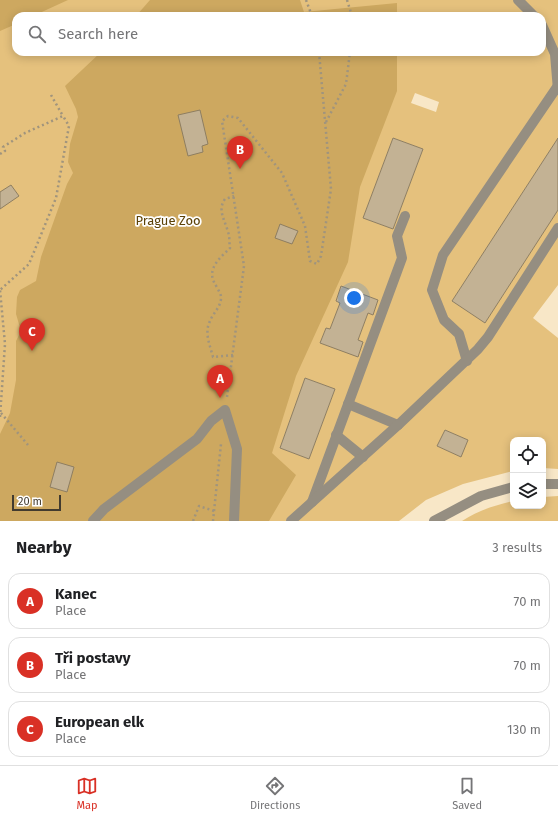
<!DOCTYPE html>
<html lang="en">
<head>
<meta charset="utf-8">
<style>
  :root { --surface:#fff; --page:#f2f2f2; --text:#202124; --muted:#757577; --line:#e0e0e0; --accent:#d93025 }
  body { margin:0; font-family:"Fira Sans",sans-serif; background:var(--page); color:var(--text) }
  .controls { position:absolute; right:12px; bottom:12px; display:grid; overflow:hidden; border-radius:8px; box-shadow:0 2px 10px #0003 }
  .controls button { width:36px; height:36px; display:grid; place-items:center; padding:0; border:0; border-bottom:1px solid var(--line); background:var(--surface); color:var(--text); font:20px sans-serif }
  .scale { position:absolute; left:12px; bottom:10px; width:49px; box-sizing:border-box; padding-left:4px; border:2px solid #423b2f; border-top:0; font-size:11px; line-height:14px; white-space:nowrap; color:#423b2f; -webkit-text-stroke:3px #fff; paint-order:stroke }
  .you { position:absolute; left:354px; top:298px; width:14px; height:14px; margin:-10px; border:3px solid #fff; border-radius:50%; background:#1a73e8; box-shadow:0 0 0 6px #1a73e833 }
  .badge { display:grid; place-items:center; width:26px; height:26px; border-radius:50%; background:var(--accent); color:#fff; font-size:13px; font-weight:700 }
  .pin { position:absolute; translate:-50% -33px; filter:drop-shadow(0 1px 2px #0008) }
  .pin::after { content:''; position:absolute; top:21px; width:14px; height:12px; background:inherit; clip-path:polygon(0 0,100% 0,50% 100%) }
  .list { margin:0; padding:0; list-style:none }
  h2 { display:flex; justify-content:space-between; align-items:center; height:52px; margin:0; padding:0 16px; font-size:17px }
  h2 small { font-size:13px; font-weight:400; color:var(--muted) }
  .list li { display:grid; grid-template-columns:26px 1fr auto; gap:12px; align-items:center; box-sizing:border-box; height:56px; margin:0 8px 8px; padding:0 8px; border:1px solid var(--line); border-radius:12px }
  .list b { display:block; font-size:15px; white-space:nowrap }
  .list p { margin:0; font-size:13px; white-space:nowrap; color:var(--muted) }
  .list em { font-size:13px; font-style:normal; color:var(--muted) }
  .icon { flex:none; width:22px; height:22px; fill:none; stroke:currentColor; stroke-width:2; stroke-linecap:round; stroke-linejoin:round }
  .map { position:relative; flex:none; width:558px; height:521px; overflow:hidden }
  .search { position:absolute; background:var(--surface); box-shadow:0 2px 10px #0003; left:12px; right:12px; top:12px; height:44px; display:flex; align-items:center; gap:10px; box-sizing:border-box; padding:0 14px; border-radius:12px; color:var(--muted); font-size:15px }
  .sheet { height:244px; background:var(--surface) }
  nav { display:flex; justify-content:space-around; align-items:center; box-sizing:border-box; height:56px; border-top:1px solid var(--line); background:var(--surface); font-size:11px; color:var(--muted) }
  nav a { display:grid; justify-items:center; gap:2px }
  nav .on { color:var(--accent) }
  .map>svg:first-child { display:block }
  .green { fill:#e5c17d; fill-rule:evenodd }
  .forest { fill:#cda860 }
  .building { fill:#c3b294; stroke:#8e7e61 }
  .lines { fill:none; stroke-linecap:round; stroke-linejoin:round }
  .path { stroke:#a0947d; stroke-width:2.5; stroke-dasharray:2 3; stroke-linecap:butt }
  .minor { stroke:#958e81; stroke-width:10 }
  .labels { text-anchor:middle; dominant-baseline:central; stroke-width:3.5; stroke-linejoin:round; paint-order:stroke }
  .park-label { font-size:13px; fill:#5c4207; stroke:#fff }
</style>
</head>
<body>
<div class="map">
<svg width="558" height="521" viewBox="0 0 558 521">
  <rect width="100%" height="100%" fill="#f8e7c7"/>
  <g class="green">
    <path d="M0 0H558V138L452 301 485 323 558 210V285L533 318 558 338V469L543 468V440H513V471L463 484 426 500 399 521H0ZM16 16H542V52H16ZM415 93 439 102 436 112 411 103ZM393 138 423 149 393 229 363 218ZM341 286 378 300 373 315 368 313 358 340 363 342 358 356 320 343 326 328 330 329 340 303 336 301ZM305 378 335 389 309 459 280 448ZM445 430 468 440 461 457 437 446Z"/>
    <path d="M558 496V521H462C477 511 495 505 513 501V506H543V497Z"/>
  </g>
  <g class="forest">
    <path d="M0 0H68L33 16H16V24L0 31Z"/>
    <path d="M150 0H300L304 12 397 3V16H136Z"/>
    <path d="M101 52H397V91L360 187 348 262 296 376 272 453 296 475 269 521H0V434L10 413 16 380V341L21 331 16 314 17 297 20 290 36 281 41 257 67 184 73 173 68 162 70 144 78 117 76 109 65 86Z"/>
  </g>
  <g class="building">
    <path d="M200 110 208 144 202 146 203 152 188 156 178 115Z"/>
    <path d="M393 138 423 149 393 229 363 218Z"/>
    <path d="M558 138V210L485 323 452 301Z"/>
    <path d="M11 185 19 196 0 209V192Z"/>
    <path d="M280 224 298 231 292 244 275 238Z"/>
    <path d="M341 286 378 300 373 315 368 313 358 340 363 342 358 357 320 343 326 328 330 329 340 303 336 301Z"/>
    <path d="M305 378 335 389 309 459 280 448Z"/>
    <path d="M445 430 468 440 461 457 437 446Z"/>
    <path d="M57 462 74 467 67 492 50 487Z"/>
  </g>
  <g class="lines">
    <g class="path">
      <path d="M306 0 312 16"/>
      <path d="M347 0 352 16"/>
      <path d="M51 95 63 116"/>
      <path d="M326 122 346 84 350 52"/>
      <path d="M0 154 5 151 3 147 25 133 63 116 69 126 56 198 29 264 0 290"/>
      <path d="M233 355 213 357C210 345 204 333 210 321 213 313 222 306 221 296 220 292 216 286 214 282 207 268 221 257 230 248 229 243 230 237 228 232 225 220 217 210 225 199L234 196"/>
      <path d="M227 397 244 266 222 121 228 116 238 118 282 173 305 226 310 261 317 264 321 256 331 189 319 52"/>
      <path d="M1 413 28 445"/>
      <path d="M0 417 5 344 0 290"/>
      <path d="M193 521 199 506 214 511"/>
      <path d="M213 521 221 444"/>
    </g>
    <g class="minor">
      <path d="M518 0 534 16"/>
      <path d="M542 25 555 54 558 90"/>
      <path d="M467 361 459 334 444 320 432 290 443 255 557 87"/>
      <path d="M348 404 398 425"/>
      <path d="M336 435 363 457"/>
      <path d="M543 484H558"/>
      <path d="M312 502 402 258 397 236 405 216"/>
      <path d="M93 521 104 509 197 439 211 421 225 410 237 449 234 521"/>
      <path d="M291 521 398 425 478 349 488 337 558 228"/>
      <path d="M434 521 481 496 513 487"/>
    </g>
  </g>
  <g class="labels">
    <g class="park-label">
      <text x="168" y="220">Prague Zoo</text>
    </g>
  </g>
</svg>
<div class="controls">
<button><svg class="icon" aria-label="locate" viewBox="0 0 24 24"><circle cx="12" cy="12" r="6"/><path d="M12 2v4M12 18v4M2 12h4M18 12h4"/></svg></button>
<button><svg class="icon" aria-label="layers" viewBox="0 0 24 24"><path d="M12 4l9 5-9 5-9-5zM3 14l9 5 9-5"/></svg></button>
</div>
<div class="scale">20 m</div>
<div class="you"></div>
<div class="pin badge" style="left:220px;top:398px">A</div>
<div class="pin badge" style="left:240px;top:169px">B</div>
<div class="pin badge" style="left:32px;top:351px">C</div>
<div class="search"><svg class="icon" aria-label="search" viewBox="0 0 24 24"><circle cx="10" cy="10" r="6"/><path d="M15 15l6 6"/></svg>Search here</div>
</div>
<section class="sheet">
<h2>Nearby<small>3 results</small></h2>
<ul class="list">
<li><span class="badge">A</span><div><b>Kanec</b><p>Place</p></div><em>70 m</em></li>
<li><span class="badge">B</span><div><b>Tři postavy</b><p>Place</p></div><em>70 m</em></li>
<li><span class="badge">C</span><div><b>European elk</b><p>Place</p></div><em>130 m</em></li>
</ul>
</section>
<nav>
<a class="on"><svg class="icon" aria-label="map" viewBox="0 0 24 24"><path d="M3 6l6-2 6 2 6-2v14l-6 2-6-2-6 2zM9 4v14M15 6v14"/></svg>Map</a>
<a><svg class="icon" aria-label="directions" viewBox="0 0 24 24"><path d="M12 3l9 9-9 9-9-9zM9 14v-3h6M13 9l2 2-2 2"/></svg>Directions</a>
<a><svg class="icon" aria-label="saved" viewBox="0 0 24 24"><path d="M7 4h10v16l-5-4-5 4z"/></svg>Saved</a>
</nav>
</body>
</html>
